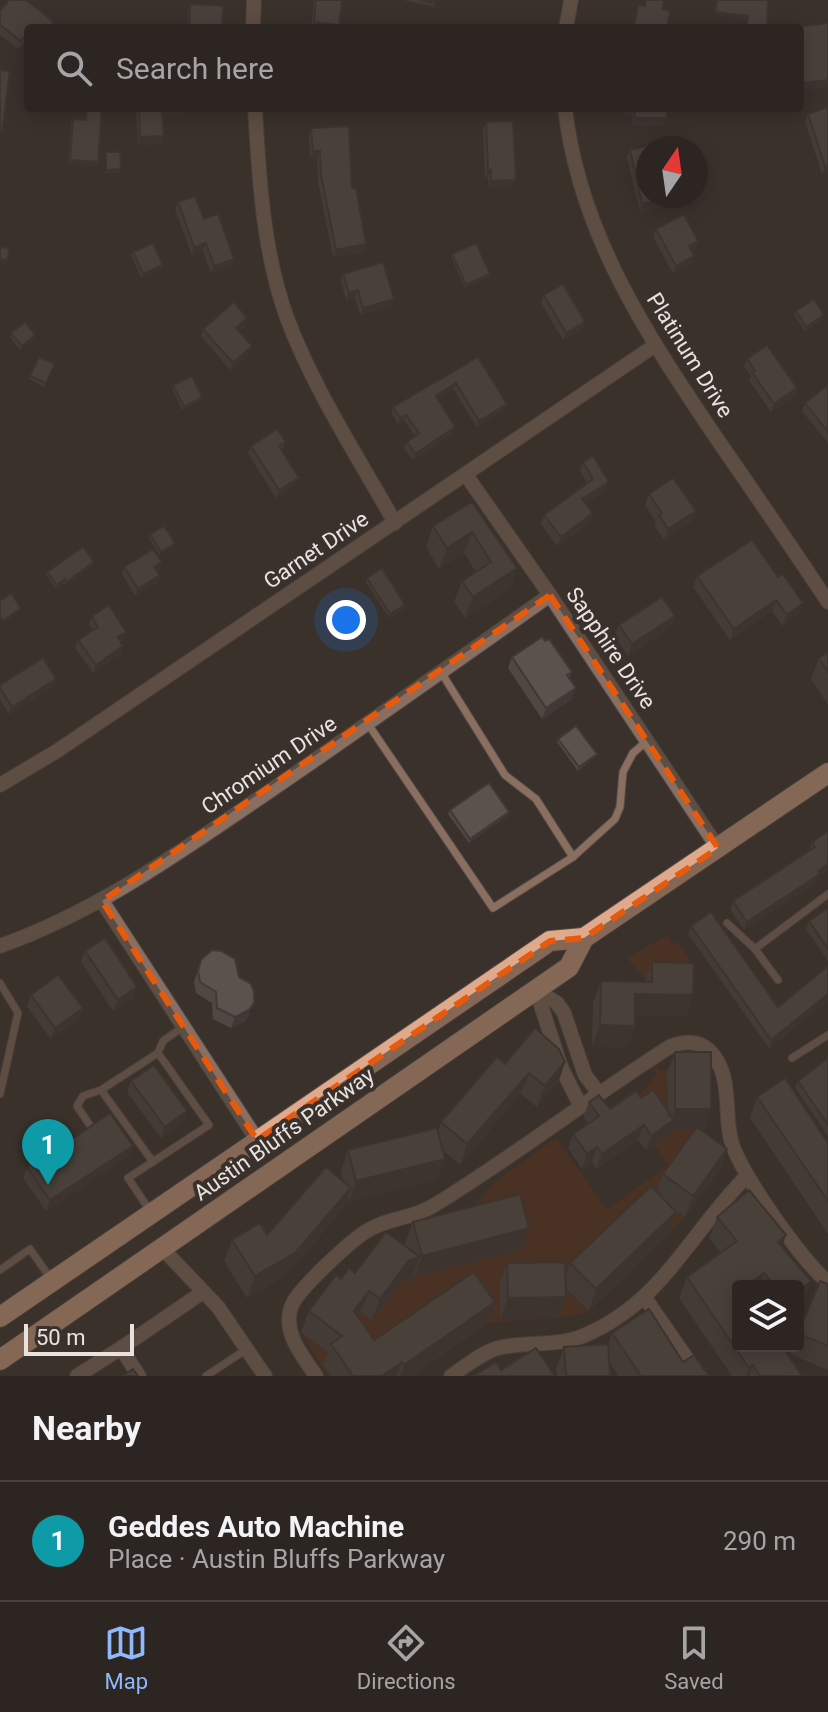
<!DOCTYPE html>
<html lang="en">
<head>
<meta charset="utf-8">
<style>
  :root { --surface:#2c2521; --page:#38312e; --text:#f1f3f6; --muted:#a6a5a5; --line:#48423f; --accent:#8eb9fc }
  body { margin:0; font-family:Roboto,sans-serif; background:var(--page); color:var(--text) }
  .controls { position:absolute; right:24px; bottom:24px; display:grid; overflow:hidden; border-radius:8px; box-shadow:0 4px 20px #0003 }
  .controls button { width:72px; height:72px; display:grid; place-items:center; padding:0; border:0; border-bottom:2px solid var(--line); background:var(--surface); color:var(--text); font:40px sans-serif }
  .compass { position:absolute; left:636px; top:136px; width:72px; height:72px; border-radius:50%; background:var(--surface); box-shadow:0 4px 20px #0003; rotate:13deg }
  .scale { position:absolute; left:24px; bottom:20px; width:110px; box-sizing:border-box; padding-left:8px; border:4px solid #e9e3e0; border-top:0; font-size:22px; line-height:28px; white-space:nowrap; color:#e9e3e0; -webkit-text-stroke:6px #3a312c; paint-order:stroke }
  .you { position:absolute; left:346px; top:620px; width:28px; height:28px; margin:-20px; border:6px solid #fff; border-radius:50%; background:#1a73e8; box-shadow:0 0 0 12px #1a73e833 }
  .badge { display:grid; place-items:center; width:52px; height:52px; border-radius:50%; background:var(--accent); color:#fff; font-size:26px; font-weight:700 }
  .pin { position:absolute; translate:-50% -66px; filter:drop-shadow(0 2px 4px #0008) }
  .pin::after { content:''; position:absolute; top:42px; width:28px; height:24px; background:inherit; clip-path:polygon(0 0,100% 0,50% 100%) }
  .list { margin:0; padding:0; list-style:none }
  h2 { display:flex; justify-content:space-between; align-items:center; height:104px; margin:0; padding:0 32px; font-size:34px }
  h2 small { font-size:26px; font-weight:400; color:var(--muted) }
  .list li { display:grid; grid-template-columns:52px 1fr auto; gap:24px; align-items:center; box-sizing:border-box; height:120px; padding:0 32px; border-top:2px solid var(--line) }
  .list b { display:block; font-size:30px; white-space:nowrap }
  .list p { margin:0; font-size:26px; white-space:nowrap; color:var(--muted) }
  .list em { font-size:26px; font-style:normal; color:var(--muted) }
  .icon { flex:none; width:44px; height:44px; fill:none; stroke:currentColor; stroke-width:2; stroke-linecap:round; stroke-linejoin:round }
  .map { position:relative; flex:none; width:828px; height:1376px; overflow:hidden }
  .search { position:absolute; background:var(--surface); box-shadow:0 4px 20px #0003; left:24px; right:24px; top:24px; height:88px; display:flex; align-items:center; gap:20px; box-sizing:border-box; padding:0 28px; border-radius:8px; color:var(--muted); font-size:30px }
  .sheet { height:224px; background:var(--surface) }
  nav { display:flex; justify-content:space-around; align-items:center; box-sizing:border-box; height:112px; border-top:2px solid var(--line); background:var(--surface); font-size:22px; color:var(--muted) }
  nav a { display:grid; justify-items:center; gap:4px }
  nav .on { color:var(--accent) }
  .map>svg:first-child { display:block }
  .green { fill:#5c331c }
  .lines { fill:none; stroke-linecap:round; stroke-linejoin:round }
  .lane-casing { stroke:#564d49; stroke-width:9 }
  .street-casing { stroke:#564d49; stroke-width:16 }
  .primary-casing { stroke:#564d49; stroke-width:22 }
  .lane { stroke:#8a6f60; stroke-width:7 }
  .street { stroke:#8a6f60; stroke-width:14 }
  .primary { stroke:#e0a98b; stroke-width:20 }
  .wall { fill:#4f4742 }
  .shaded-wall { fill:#403936 }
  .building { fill:#5c524d; stroke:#403936; stroke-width:2 }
  .marked { fill:none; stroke:#e8590c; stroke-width:6; stroke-dasharray:16 10; stroke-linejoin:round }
  .labels { text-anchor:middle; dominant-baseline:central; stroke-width:8; stroke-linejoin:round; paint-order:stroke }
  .street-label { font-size:22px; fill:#e9e3e0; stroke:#3a312c }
</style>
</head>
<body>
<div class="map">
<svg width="828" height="1376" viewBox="0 0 828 1376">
  <rect width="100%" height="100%" fill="#3a312c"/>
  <g class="green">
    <path d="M668 935 673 944 678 942 692 963 649 983 627 958Z"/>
    <path d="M689 1065 703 1073 704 1130 720 1170 685 1217 669 1233 643 1207 563 1284 589 1311 571 1316 488 1323 407 1376H328L301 1333 308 1317 343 1280 387 1251 461 1220 497 1180 556 1138 607 1210 668 1165 654 1144 669 1134 631 1106 656 1075V1071L652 1069 654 1066 661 1071Z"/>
  </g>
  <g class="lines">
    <defs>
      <g id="lane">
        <path d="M368 724 493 908 573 857 536 799 505 775 441 672"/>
        <path d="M573 857 615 819 620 807 623 772 633 753 647 741"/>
        <path d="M727 923 755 949 778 980"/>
        <path d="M755 949 828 894"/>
        <path d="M0 983 18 1013 0 1094"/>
        <path d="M792 1058 828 1035"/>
        <path d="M101 1090 153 1162"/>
        <path d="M89 1124 77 1106 83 1096 101 1090 158 1053 163 1041 183 1027"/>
        <path d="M151 1212 128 1178 209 1125 158 1053"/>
        <path d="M0 1270 30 1249 51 1279"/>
        <path d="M206 1376 247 1349"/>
      </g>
      <g id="street">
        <path d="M253 28 254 0"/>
        <path d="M566 28 571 0"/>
        <path d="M255 108C259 178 263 252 287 318 314 390 358 457 395 523"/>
        <path d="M565 108C579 233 647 335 715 436 753 491 791 546 828 602"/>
        <path d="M466 475 550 595 718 848"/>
        <path d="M0 785 57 751 654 346"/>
        <path d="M102 901 257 1140"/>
        <path d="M0 946C93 913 171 858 252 803 352 735 451 665 550 595"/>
        <path d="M536 990 557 1003 564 1013 585 1075 598 1092"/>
        <path d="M536 990 561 1067 580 1105"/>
        <path d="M161 1247 218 1307 265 1376"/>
        <path d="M645 1298 699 1376"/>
        <path d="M77 1376 121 1348"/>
        <path d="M139 1376 121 1348 203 1292"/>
        <path d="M316 1376C302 1355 281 1331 292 1305 299 1288 350 1242 365 1232 386 1218 412 1219 433 1206 515 1156 590 1097 671 1046 688 1040 703 1041 714 1056 732 1080 724 1113 731 1140 739 1171 803 1263 828 1282"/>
        <path d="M451 1376C466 1366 481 1353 498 1348 526 1341 556 1347 583 1336 664 1302 689 1233 747 1176"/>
      </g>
      <g id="primary">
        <path d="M0 1317 550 941 584 938"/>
        <path d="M0 1360 569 967 584 938 828 773"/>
      </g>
    </defs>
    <use href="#lane" class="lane-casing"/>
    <use href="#street" class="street-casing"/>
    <use href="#primary" class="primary-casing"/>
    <use href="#lane" class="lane"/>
    <use href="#street" class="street"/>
    <use href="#primary" class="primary"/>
  </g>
  <g class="wall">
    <path d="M314 0H342L338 28H311Z"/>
    <path d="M403 0H436L434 7Z"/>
    <path d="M190 4 222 28H187L188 12Z"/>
    <path d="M0 11 54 22 52 28H28V48L23 43 18 49 0 35Z"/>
    <path d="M828 23V87L800 90V28Z"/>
    <path d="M86 108H102L96 166 68 163 71 123 73 119 85 120Z"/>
    <path d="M136 108H185L183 116 163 117 161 144 138 145Z"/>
    <path d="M624 108H667V118L664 126 632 125 633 116H624Z"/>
    <path d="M808 114 828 172 822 174 805 122Z"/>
    <path d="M486 122 516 180 513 187 489 188 488 178H485L483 130Z"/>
    <path d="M311 128 352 188 364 252 333 257 318 182 317 159H310L309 135Z"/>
    <path d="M648 148 665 199 662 207 640 212 627 157 630 150Z"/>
    <path d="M178 202 204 219 234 259 231 266 211 273 203 251 192 255 175 210Z"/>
    <path d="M656 229 698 241 695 249 691 250 694 256 692 264 673 273 653 237Z"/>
    <path d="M133 252 163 265 162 269 141 278 131 255Z"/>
    <path d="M452 254 490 274 489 278 465 288 451 257Z"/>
    <path d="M343 274 391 307 360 315 355 298 346 300 341 281Z"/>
    <path d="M544 295 582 329 563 340 541 303Z"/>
    <path d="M796 311 824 315 823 319 805 331 794 315Z"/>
    <path d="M247 318 245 326 239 331 249 353 230 370 201 336 203 329Z"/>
    <path d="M11 333 34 339 20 350 10 337Z"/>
    <path d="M39 357 55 364 44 387 29 379Z"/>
    <path d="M478 357 507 404 505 409 477 427 453 389 437 399 453 433 413 460 404 448 407 442 415 436 404 420 398 424 391 413 393 407Z"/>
    <path d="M747 359 797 388 795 396 771 412 749 380 751 376 744 367Z"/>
    <path d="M173 385 201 401 182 410 172 389Z"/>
    <path d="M828 385V443L802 411 805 403Z"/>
    <path d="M286 442 282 450 296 485 276 498 248 453 251 446Z"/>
    <path d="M583 462 606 491 585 504 593 513 589 523 557 546 541 524 544 515 587 483 580 471Z"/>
    <path d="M649 494 696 511 691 522 664 540 655 527 656 522 645 505Z"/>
    <path d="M472 502 517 568 510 589 465 618 454 602 462 581 476 572 464 553 439 569 426 547 433 526Z"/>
    <path d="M150 534 173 547 159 555 149 538Z"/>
    <path d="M94 562 92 566 65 585 63 583 55 588 46 575 47 572Z"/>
    <path d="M124 567 159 570 157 571 160 575 157 583 135 596 122 574Z"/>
    <path d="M697 576 778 577 803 603 799 614 782 626 772 611 730 640 693 587Z"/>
    <path d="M367 578 405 605 404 609 389 618 366 582Z"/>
    <path d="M92 616 126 632 124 640 121 642 123 646 121 653 93 673 75 648 78 640 93 630 89 624Z"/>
    <path d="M675 616 671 627 628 656 615 637 619 625Z"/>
    <path d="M545 641 572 672 569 678 572 699 542 719 508 668 512 657Z"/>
    <path d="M828 652V705L811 679 819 658Z"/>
    <path d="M0 685 53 687 9 714 0 700Z"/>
    <path d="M558 739 597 754 595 757 578 771 557 742Z"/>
    <path d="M450 810 508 815 469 843 448 814Z"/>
    <path d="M828 831 817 882 744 930 730 909 733 901 809 851 812 842Z"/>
    <path d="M828 908V961L806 929 809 921Z"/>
    <path d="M691 926 778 1007 828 966V1000L769 1048 688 934Z"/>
    <path d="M85 951 137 987 133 998 113 1011 81 962Z"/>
    <path d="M201 960 249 1014 245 1021 231 1028 213 1019 212 1003 196 993 194 982Z"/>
    <path d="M652 962 686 1016 635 1015V1026L627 1047 592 1046 593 1002 601 981 645 982Z"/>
    <path d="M31 995 79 1019 51 1039 27 1006Z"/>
    <path d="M675 1052 704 1130H700L727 1149 720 1170 685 1217 671 1207 669 1233 589 1311 565 1287 558 1318 500 1319V1284L507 1263 565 1277 570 1263 656 1192 663 1174 695 1130H671L669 1134 646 1150 638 1140 596 1169 592 1162 582 1169 568 1148 573 1134 588 1123 583 1117 589 1102 610 1109 641 1098 668 1110 667 1073Z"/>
    <path d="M828 1058V1136L795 1088 798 1081Z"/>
    <path d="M565 1062 558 1083 537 1107 521 1094 460 1165 443 1150 445 1159 437 1180 349 1202 347 1197 343 1209 288 1274 247 1298 224 1261 232 1240 267 1235 344 1183 341 1171 348 1150 438 1132 441 1122 505 1064Z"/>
    <path d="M131 1081 187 1111 183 1122 161 1138 127 1092Z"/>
    <path d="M757 1097 828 1143V1234L750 1118Z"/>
    <path d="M71 1140 133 1146 129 1156 46 1211 23 1178 27 1167Z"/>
    <path d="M749 1190 786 1235 782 1247 811 1281 803 1302 798 1307V1286H738V1346H782L802 1376H732L679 1298 687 1277 721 1252 709 1238 717 1217Z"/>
    <path d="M413 1222 529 1228 522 1249 414 1277V1274L412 1278 402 1281 372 1320 361 1312 358 1316 374 1340 488 1323 411 1376H331L323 1365 328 1352 301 1332 309 1311 341 1279 355 1273 406 1247 405 1243Z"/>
    <path d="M828 1284V1370L790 1354 793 1346H798V1332Z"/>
    <path d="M612 1333 683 1362 709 1376H619L609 1361 610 1376H557L556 1368 564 1347 608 1344Z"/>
  </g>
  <g class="shaded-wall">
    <path d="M715 12 748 16 746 20 714 15Z"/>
    <path d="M314 22 339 25 338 28H312Z"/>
    <path d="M747 26 767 27 766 28H746Z"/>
    <path d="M828 80V87L800 90 802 83Z"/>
    <path d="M185 109 183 116 159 117 162 110Z"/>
    <path d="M626 109H635L633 116H624Z"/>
    <path d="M635 118H667L664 126 632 125Z"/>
    <path d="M164 136 161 144 138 145 140 137Z"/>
    <path d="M313 151H320L317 159H310Z"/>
    <path d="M70 160 98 162 96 166 68 163Z"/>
    <path d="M828 165V172L822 174 825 166Z"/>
    <path d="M121 169 119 173H104L106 170Z"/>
    <path d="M491 170 488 178H485L488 171Z"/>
    <path d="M516 180 513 187 489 188 491 181Z"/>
    <path d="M665 199 662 207 640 212 642 204Z"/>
    <path d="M698 241 695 249 686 253 689 246Z"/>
    <path d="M206 243 203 251 192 255 194 247Z"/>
    <path d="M366 244 364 252 333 257 336 250Z"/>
    <path d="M694 256 692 264 673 273 676 266Z"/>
    <path d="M0 259 8 260 6 264 0 263Z"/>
    <path d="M234 259 231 266 211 273 214 266Z"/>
    <path d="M163 265 162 269 141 278 143 274Z"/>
    <path d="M490 274 489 278 465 288 466 285Z"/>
    <path d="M358 290 355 298 346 300 349 293Z"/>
    <path d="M394 299 391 307 360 315 363 308Z"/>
    <path d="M824 315 823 319 805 331 806 327Z"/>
    <path d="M247 318 245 326 234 335 236 328Z"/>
    <path d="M585 322 582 329 563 340 566 333Z"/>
    <path d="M35 335 34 339 20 350 22 346Z"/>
    <path d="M252 346 249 353 230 370 233 363Z"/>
    <path d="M456 383 453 389 433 402 436 396Z"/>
    <path d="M797 388 795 396 771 412 774 404Z"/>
    <path d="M202 397 201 401 182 410 184 407Z"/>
    <path d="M507 404 505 409 477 427 479 421Z"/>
    <path d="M406 415 404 420 398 424 401 419Z"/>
    <path d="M455 427 453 433 413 460 415 454Z"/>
    <path d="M299 478 296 485 276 498 279 490Z"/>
    <path d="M609 482 606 491 578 508 582 499Z"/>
    <path d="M696 511 691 522 664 540 668 529Z"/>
    <path d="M593 513 589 523 557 546 561 537Z"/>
    <path d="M472 532 464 553 439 569 447 548Z"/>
    <path d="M175 543 173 547 159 555 161 552Z"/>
    <path d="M94 562 92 566 65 585 66 582Z"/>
    <path d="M162 562 159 570 151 574 154 567Z"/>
    <path d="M517 568 510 589 465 618 473 597Z"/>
    <path d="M160 575 157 583 135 596 138 589Z"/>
    <path d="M776 600 772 611 730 640 734 629Z"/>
    <path d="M803 603 799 614 782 626 787 615Z"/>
    <path d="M405 605 404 609 389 618 390 614Z"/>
    <path d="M21 608 20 612 1 625 3 621Z"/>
    <path d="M675 616 671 627 628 656 632 644Z"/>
    <path d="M126 632 124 640 115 645 118 637Z"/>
    <path d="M123 646 121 653 93 673 96 665Z"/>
    <path d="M56 679 53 687 9 714 12 707Z"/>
    <path d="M576 688 572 699 542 719 546 708Z"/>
    <path d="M597 754 595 757 578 771 579 767Z"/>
    <path d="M509 812 508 815 469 843 470 839Z"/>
    <path d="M828 864V870L819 876 817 882 744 930 747 922Z"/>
    <path d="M137 987 133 998 113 1011 118 1000Z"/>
    <path d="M635 994 693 995 686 1016 628 1015Z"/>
    <path d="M828 994V1000L769 1048 771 1040Z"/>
    <path d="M254 1003 245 1021 231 1028 235 1017Z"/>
    <path d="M83 1008 79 1019 51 1039 55 1028Z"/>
    <path d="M600 1025 635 1026 627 1047 592 1046Z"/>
    <path d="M565 1062 558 1083 537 1107 545 1086Z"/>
    <path d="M529 1073 521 1094 460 1165 467 1144Z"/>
    <path d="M675 1109H711L704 1130H671L669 1134 646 1150 651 1136 668 1115H671L668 1124 670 1122Z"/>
    <path d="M187 1111 183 1122 161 1138 165 1127Z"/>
    <path d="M644 1125 638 1140 596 1169 602 1154Z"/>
    <path d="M133 1146 129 1156 46 1211 50 1200Z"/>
    <path d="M597 1147 592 1162 582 1169 587 1154Z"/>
    <path d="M727 1149 720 1170 685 1217 693 1196Z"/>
    <path d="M445 1159 437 1180 349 1202 356 1181Z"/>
    <path d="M351 1188 343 1209 288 1274 247 1298 255 1276Z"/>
    <path d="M676 1212 669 1233 589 1311 596 1289Z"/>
    <path d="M529 1228 522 1249 414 1277 422 1256Z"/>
    <path d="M786 1235 779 1256 778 1242Z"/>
    <path d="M420 1257 412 1278 402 1281 372 1320 380 1299 409 1260Z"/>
    <path d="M764 1273 760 1286H746Z"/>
    <path d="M811 1281 803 1302 798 1307V1292Z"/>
    <path d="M369 1291 361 1312 346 1332 354 1311Z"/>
    <path d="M566 1297 558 1318 500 1319 508 1298Z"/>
    <path d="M495 1302 488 1323 411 1376H400L404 1365Z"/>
    <path d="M402 1362 397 1376H382Z"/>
    <path d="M753 1365 749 1376H746L749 1368Z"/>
  </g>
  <g class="building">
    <path d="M9 0H26L54 22 49 28H28V38L25 36 21 41 0 25V11Z"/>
    <path d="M316 0H342L339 25 314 22Z"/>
    <path d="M421 0H436L435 3Z"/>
    <path d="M646 0H664L662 9 670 11 667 28 634 27 638 5 645 6Z"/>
    <path d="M717 0H768L767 27 747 26 748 16 715 12Z"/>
    <path d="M190 4 223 6 222 28H189Z"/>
    <path d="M828 23V80L802 83 800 62V28L796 27Z"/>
    <path d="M0 70 10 71 2 133 0 132Z"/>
    <path d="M828 107V165L825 166 808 114Z"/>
    <path d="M87 108H102L98 162 70 160 73 119 86 120Z"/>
    <path d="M139 108H185V109L162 110 164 136 140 137Z"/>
    <path d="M626 108H667V118H635V109Z"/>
    <path d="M513 121 516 180 491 181V170L488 171 486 122Z"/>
    <path d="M349 126 352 188H356L366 244 336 250 321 175 320 151H313L311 128Z"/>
    <path d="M668 141 670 148H648V196H664L665 199 642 204 630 150Z"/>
    <path d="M106 152H120L121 169 106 170Z"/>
    <path d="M195 196 204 219 218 214 234 259 214 266 206 243 194 247 178 202Z"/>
    <path d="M684 214 698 241 689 246 694 256 676 266 656 229Z"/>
    <path d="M153 243 163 265 143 274 133 252Z"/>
    <path d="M476 243 490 274 466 285 452 254Z"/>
    <path d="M0 247 9 248 8 260 0 259Z"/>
    <path d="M383 262 394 299 363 308 358 290 349 293 343 274Z"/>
    <path d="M563 284 585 322 566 333 544 295Z"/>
    <path d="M814 299 824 315 806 327 796 311Z"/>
    <path d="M234 302 247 318 236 328 252 346 233 363 203 329Z"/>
    <path d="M25 322 35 335 22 346 11 333Z"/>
    <path d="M767 345 797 388 774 404 752 372 755 371 747 359Z"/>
    <path d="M39 357 55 364 46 383 30 376Z"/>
    <path d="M478 357 507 404 479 421 456 383 436 396 455 427 415 454 407 442 419 433 406 415 401 419 393 407Z"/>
    <path d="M192 376 202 397 184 407 173 385Z"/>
    <path d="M828 385V432L805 403Z"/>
    <path d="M277 429 286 442 279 446 299 478 279 490 251 446Z"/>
    <path d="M593 456 609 482 582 499 593 513 561 537 544 515 593 479 583 462Z"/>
    <path d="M673 478 696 511 668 529 659 515 662 513 649 494Z"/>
    <path d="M472 502 517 568 473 597 462 581 491 562 472 532 447 548 433 526Z"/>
    <path d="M164 526 175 543 161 552 150 534Z"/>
    <path d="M752 540 778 577 783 574 803 603 787 615 776 600 734 629 697 576Z"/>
    <path d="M83 547 94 562 66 582 65 579 57 585 47 572Z"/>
    <path d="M153 549 162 562 154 567 160 575 138 589 124 567Z"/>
    <path d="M382 568 405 605 390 614 367 578Z"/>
    <path d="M11 593 21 608 3 621 0 617V601Z"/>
    <path d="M662 597 675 616 632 644 619 625Z"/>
    <path d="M109 605 126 632 118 637 123 646 96 665 78 640 98 627 92 616Z"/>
    <path d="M542 637 545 641 549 639 572 672 567 675 576 688 546 708 512 657Z"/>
    <path d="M828 652V672L819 658Z"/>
    <path d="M43 658 56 679 12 707 0 688V685Z"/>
    <path d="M576 726 597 754 579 767 558 739Z"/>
    <path d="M489 783 509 812 470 839 450 810Z"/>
    <path d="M828 831V864L818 871 820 874 747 922 733 901 815 847 812 842Z"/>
    <path d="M828 908V949L809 921Z"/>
    <path d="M711 912 778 1007 828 966V994L771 1040 691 926Z"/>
    <path d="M105 938 137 987 118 1000 85 951Z"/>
    <path d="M212 950 221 951 235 959 239 977 251 984 254 992V1003L249 1010 235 1017 217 1008 216 992 200 982 198 971 201 960Z"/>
    <path d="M652 962 694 963 693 995 635 994V1026L600 1025 601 981 652 982Z"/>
    <path d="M58 975 83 1008 55 1028 31 995Z"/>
    <path d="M535 1028 559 1049 565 1062 545 1086 529 1073 467 1144 441 1122 497 1057 505 1064Z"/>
    <rect x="675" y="1052" width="36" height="57"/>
    <path d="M828 1058V1125L798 1081Z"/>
    <path d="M154 1065 187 1111 165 1127 131 1081Z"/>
    <path d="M785 1078 828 1143V1201L757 1097Z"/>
    <path d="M653 1090 671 1115H668L674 1120 651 1136 644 1125 602 1154 597 1147 587 1154 573 1134 599 1116 589 1102 599 1095 610 1109 636 1091 641 1098Z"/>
    <path d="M110 1113 133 1146 50 1200 27 1167 70 1138 71 1140Z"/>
    <path d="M697 1127 727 1149 693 1196 663 1174Z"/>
    <path d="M437 1128 445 1159 356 1181 348 1150Z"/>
    <path d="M326 1167 351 1188 295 1253 255 1276 232 1240 260 1223 267 1235Z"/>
    <path d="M651 1186 676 1212 596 1289 570 1263Z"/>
    <path d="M749 1190 786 1235 778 1242 811 1281 798 1292V1286H775L764 1273 746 1286H738V1346H782L802 1376H760L753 1365 749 1368 687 1277 737 1241 717 1217Z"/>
    <path d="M520 1194 529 1228 422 1256 413 1222Z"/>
    <path d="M386 1232 420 1257 409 1260 380 1299 369 1291 354 1311 374 1340 474 1272 495 1302 404 1365 402 1362 382 1376H353L331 1344 342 1336 309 1311 336 1275 341 1279 349 1268 355 1273Z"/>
    <path d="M565 1262 566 1297 508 1298 507 1263Z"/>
    <path d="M820 1281 828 1284V1346L798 1333Z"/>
    <path d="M649 1309 683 1362 694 1355 709 1376H641L612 1333Z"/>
    <path d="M608 1344 610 1376H566L564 1347Z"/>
    <path d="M536 1348 554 1375 552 1376H474L496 1362 501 1370Z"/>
    <path d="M133 1369 138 1376H122Z"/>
  </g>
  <path d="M0 0H828V1376H0ZM550 595 718 848 584 938 550 941 257 1140 102 901Z" fill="#3a312c" fill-opacity=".55" fill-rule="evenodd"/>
  <path class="marked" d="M550 595 718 848 584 938 550 941 257 1140 102 901Z"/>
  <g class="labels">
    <g class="street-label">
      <text transform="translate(690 355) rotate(58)">Platinum Drive</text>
      <text transform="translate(316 550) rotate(-34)">Garnet Drive</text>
      <text transform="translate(611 648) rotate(56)">Sapphire Drive</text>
      <text transform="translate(269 765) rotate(-34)">Chromium Drive</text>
      <text transform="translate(284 1134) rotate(-35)">Austin Bluffs Parkway</text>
    </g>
  </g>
</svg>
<div class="controls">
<button><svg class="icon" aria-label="layers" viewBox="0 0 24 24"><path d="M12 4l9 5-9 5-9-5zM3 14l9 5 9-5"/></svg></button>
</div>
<svg class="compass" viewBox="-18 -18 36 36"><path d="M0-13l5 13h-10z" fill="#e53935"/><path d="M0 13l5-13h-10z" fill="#a6a5a5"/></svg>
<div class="scale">50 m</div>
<div class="you"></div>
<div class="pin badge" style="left:48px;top:1185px;background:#0f9aa8">1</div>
<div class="search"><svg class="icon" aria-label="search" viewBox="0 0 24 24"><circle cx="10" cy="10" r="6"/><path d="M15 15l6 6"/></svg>Search here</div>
</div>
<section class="sheet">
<h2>Nearby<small></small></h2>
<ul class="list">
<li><span class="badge" style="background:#0f9aa8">1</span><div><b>Geddes Auto Machine</b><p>Place · Austin Bluffs Parkway</p></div><em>290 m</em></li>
</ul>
</section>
<nav>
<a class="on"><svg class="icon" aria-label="map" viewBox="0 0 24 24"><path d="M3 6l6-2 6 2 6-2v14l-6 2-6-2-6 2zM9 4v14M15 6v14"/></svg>Map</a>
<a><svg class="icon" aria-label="directions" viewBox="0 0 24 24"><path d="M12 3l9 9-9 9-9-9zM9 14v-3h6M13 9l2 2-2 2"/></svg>Directions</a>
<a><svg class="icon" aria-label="saved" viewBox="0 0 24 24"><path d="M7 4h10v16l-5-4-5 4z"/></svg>Saved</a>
</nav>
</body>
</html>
